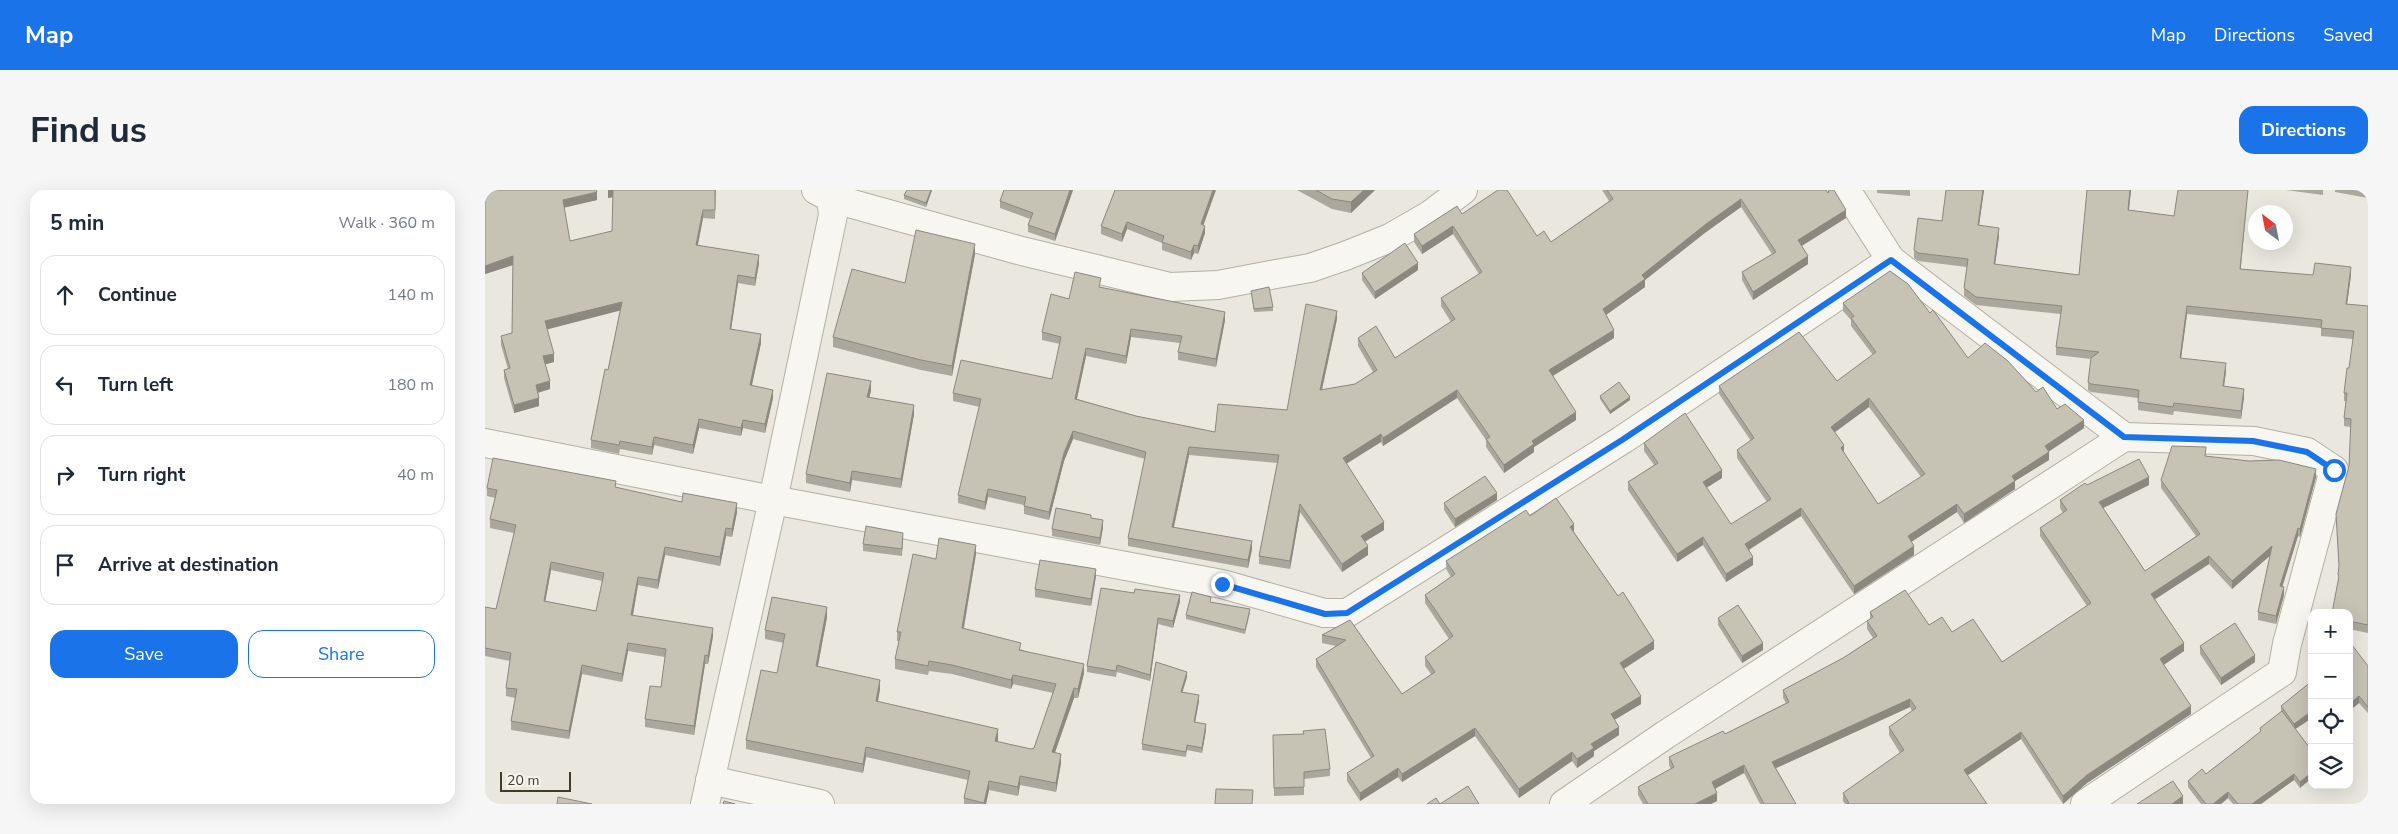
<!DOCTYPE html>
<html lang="en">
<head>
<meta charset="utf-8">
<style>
  :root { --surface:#fff; --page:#f6f6f7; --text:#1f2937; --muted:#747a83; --line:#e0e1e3; --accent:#1a73e8 }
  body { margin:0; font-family:"Nunito Sans",sans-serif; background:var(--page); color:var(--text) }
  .controls { position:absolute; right:15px; bottom:15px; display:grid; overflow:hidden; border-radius:10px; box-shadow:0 5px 20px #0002 }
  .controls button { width:45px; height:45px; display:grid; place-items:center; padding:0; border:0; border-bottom:1px solid var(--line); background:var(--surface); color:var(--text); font:25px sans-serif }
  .compass { position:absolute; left:1763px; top:15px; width:45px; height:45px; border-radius:50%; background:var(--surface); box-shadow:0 5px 20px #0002; rotate:328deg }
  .scale { position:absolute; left:15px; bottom:12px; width:71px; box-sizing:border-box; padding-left:5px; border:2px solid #413c26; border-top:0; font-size:14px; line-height:18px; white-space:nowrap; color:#413c26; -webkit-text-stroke:4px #f6f4ee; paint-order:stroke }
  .stop { position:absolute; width:15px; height:15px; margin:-11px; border:4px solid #1a73e8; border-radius:50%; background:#fff }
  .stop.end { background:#1a73e8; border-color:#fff; box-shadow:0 1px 5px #0008 }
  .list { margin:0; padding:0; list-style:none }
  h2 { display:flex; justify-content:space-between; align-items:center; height:65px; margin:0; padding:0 20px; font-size:21px }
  h2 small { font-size:16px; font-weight:400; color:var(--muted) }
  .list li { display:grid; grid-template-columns:32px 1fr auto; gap:15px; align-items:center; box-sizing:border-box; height:80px; margin:0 10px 10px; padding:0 10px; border:1px solid var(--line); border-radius:15px }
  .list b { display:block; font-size:19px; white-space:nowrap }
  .list em { font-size:16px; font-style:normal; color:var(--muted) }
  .actions { display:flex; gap:10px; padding:15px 20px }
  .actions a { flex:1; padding:11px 0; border:1px solid var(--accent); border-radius:15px; text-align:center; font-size:18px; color:var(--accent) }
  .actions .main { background:var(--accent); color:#fff }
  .icon { flex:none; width:28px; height:28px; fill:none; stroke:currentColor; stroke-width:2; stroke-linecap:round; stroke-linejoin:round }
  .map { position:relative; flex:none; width:1883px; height:614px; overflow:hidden; border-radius:15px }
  header { display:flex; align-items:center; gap:30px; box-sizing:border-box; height:70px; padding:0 25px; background:var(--accent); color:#fff }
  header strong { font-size:24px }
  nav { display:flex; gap:28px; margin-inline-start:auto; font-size:18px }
  .intro { display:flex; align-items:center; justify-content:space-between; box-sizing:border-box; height:120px; padding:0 30px }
  h1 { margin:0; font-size:35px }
  .button { padding:12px 22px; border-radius:15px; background:var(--accent); color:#fff; font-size:18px; font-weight:700 }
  main { display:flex; gap:30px; padding:0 30px }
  aside { flex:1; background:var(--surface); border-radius:15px; box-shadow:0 5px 20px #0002 }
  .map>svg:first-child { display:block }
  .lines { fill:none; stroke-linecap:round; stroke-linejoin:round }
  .minor-casing { stroke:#b3b0a3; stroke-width:30 }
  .minor { stroke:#f7f6f1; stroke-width:28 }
  .wall { fill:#aaa89c; fill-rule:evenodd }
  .shaded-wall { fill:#8b887f }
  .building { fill:#c6c3b5; stroke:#8b887f; fill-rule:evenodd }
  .route { stroke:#1a73e8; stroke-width:6 }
</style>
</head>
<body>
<header>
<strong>Map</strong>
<nav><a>Map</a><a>Directions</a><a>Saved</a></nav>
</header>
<div class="intro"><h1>Find us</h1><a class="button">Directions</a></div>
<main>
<aside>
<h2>5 min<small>Walk · 360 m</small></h2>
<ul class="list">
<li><svg class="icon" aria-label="ahead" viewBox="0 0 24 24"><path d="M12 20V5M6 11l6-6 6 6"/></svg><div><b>Continue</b></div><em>140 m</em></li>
<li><svg class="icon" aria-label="left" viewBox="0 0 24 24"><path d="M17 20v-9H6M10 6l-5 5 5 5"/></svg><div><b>Turn left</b></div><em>180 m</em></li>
<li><svg class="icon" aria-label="right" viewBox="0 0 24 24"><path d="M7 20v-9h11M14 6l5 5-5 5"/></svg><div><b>Turn right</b></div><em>40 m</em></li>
<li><svg class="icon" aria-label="arrive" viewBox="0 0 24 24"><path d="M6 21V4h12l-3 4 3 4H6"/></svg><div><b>Arrive at destination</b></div></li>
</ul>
<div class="actions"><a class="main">Save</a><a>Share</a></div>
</aside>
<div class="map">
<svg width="1883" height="614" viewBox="0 0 1883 614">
  <rect width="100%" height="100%" fill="#e9e7de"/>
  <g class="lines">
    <defs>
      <g id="minor">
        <path d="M331 0 346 8 533 60 685 97 733 95 791 84 825 78 860 66 905 48 945 25 978 0"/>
        <path d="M1361 0 1406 70 1639 247"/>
        <path d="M0 253 288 310 737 394 839 423H862L1137 250 1406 70"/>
        <path d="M225 590 335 614"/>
        <path d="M220 614 288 310 348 25 346 8"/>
        <path d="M1079 614 1180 545 1639 247 1769 251 1822 262 1849 280 1802 454 1797 482 1600 614"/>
      </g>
    </defs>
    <use href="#minor" class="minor-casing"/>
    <use href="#minor" class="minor"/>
  </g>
  <g class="wall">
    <path d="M0 0 112 10 79 17 85 51 127 41 128 7 123 8V0H231L230 29 218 28 213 55 274 73 270 96 253 93 246 139 276 153 267 195 288 208 280 243 258 238 256 246 214 238 208 264 169 255 167 265 135 259 134 264 106 258V250L123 180 135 120 62 139 69 172 60 174 65 199 53 203 54 216 29 223 19 188V180L23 179 16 155V146L27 143 28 75 0 84Z"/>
    <path d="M447 0 441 17 419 9V5Z"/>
    <path d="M519 0H588L570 51 543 42V35L545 29 515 18V11Z"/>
    <path d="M630 0 718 35 720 43 713 64 709 63 706 70 677 60V53L642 39 637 52 616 44V36Z"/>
    <path d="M812 0H890L866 23 847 19Z"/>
    <path d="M1117 0H1341L1361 28 1317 56 1323 74 1268 110 1257 90V82L1287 64 1256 17 1221 42 1160 90V97L1121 125 1129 148 1068 186 1091 230 1049 257V262L1019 283 1001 257V250L972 208 898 256 896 252 861 273 899 340 879 352 883 365 857 382 815 322 805 379 774 374V366L792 273 704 265 689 337 767 359 763 378 643 356V348L660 269 588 249 579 271 564 330 539 324V315L503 307 500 320 473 313V305L495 217 468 211V203L567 189 575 154 557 150V142L584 109 615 97 740 130 731 177 693 170V162L695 153 646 147 641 174 601 166 592 209 651 226 730 242 802 220 852 129 837 200 870 194 888 182 873 156V148L910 168 966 132 956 116V108L994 84 968 44 937 64 929 52V44L977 24 1052 46 1066 52 1124 11Z"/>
    <path d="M1392 0H1425V6L1392 3Z"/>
    <path d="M1461 0H1499L1494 35 1514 46 1510 75 1594 85 1602 0H1646L1644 20 1689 26 1693 0H1763L1755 79 1828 85H1866L1862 114 1883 116V443L1864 439V423L1853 394 1854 377 1851 324 1864 276 1866 237 1859 236V228L1861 211H1859V203L1864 178 1868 149 1836 146V138L1702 124 1696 168 1741 181 1739 196 1759 207 1756 229 1689 221 1688 225 1653 220V208L1606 202 1603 200V192L1606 169 1571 165V157L1576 124 1491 115 1479 106V98L1482 77 1433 71 1429 68V60L1457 31Z"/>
    <path d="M1801 0H1838V5Z"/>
    <path d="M1850 0H1883V8L1850 2Z"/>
    <path d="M490 64 467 186 436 180 348 157V147L420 93Z"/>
    <path d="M933 80 890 109 877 90V83Z"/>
    <path d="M766 101 788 117V121L769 122Z"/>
    <path d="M1358 113 1445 123 1483 168 1551 202 1572 219 1599 238 1563 262 1564 270 1530 291V299L1479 333 1472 322 1426 352 1429 365 1369 404 1316 326 1264 360 1268 375 1241 392 1218 355 1192 372 1143 300V292L1169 275 1159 261V253L1237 288 1221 298 1246 334 1282 312 1252 268V260L1266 251 1234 204V196L1352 191 1388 165 1366 136V130L1358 121ZM1384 217 1436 287 1393 314 1359 263 1350 242Z"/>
    <path d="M386 201 384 208 429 224 416 298 367 290 365 302 321 293V284Z"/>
    <path d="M1115 206 1145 210 1125 224 1115 209Z"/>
    <path d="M1721 266 1831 287 1815 347 1813 346 1797 397 1799 405 1791 434 1773 430V422L1785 365 1747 399 1724 374 1670 409 1699 461 1679 475 1706 524 1602 593 1578 614 1536 549 1482 585 1502 614H1360L1358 611V603L1415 563 1404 545V537L1427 521 1425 517 1291 578 1311 614H1275L1259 583 1230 599 1232 611 1226 614H1158L1153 605V597L1186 579 1184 575V567L1240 544 1301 513 1298 508V500L1358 468 1388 448 1382 439V431L1385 429V422L1444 435 1467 442 1517 472 1602 416 1555 346V338L1578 323 1575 318V310L1602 295H1664L1618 318 1660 381 1711 346 1676 298V290Z"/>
    <path d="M2 298H131L197 312 252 322 247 347 241 346 235 376 180 365 173 399 153 395 148 426 228 446 223 474H220L209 545 160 537V529L176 497 180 467 143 461 137 492 97 484 84 549 26 540V531L30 508 21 506V498L25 471 0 466V417L11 419 29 343 5 338V329L10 308 2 306ZM66 380 117 391 111 421 60 411Z"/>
    <path d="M1012 310 970 337 959 320V313Z"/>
    <path d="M1045 326 1089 342 1169 459 1139 479 1156 514 1129 530 1134 545 1109 561V566L1092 578 1087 571 1034 608 990 546 917 592 913 587 875 611 862 591V583L886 568 831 477V469L851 456 837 453V445L865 430 917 504 946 484 940 476V467L964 449 940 413V405L966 387 961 379V371Z"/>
    <path d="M606 328 618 337 615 355 567 346V339Z"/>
    <path d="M418 350 417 366 378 361V354Z"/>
    <path d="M491 364 479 438 599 483 593 508H589L570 562 576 573 571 602 535 595 533 606 504 600 501 614H479V608L483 590 381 567 378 583 261 559V550L292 483 299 453 280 449V440L342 427 333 476 395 499 393 512 513 549V552L546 559 549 558 568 503 528 494 526 499 467 484 444 481 443 485 410 479V469L414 451H412V442L451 369Z"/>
    <path d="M611 386 606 416 550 407V399Z"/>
    <path d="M649 403 695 411 688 438 673 434 665 491 632 482 631 487 602 482V476Z"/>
    <path d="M726 412 765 423 760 444 701 429V425Z"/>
    <path d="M1233 428 1278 460 1257 473 1233 435Z"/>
    <path d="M1715 456 1770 472 1736 495 1715 464Z"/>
    <path d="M1883 476V523L1874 513 1864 521Z"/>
    <path d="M702 487 697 502 714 511 710 532 721 540 717 563 702 560 701 567 657 560V554Z"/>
    <path d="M1827 491 1810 539 1827 561 1815 598 1809 590 1776 614H1748L1743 608 1736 614H1716L1703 597V591L1721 584 1761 553 1775 542V538L1796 522V516Z"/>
    <path d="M788 545 845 579V586L819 589V605L789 606Z"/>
  </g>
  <g class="shaded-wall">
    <path d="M123 0H128V7L123 8Z"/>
    <path d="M446 0H447L441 17V13Z"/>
    <path d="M585 0H588L570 51V44Z"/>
    <path d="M728 0H731L716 42V34Z"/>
    <path d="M879 0H890L866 23V12Z"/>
    <path d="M1498 0H1499L1493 43V35Z"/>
    <path d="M1645 0H1646L1643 28V20Z"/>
    <path d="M1763 0 1755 87V79Z"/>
    <path d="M112 2V10L78 18V10Z"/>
    <path d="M1256 9V17L1221 42 1160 90V97L1118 127V119L1157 85 1221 34Z"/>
    <path d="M218 20V28L211 63V55Z"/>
    <path d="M1361 20V28L1313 58V50Z"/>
    <path d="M642 32V39L637 52V44Z"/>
    <path d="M720 36V43L713 64V56Z"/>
    <path d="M968 36V44L937 64V56Z"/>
    <path d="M1514 38V46L1509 82V74Z"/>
    <path d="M490 54V64L467 186V176Z"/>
    <path d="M709 55V63L706 70V62Z"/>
    <path d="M274 65V73L270 96V88Z"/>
    <path d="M28 66V75L0 84V76Z"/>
    <path d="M1323 66V74L1268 110V102Z"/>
    <path d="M933 73V80L890 109V102Z"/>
    <path d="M1866 77V85L1861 122V114Z"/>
    <path d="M253 85V93L245 147V139Z"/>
    <path d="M137 112V120L60 140V131Z"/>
    <path d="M1702 116V124L1695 176V168Z"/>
    <path d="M852 121V129L835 208V200Z"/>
    <path d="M740 122V130L731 177V169Z"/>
    <path d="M646 139V147L641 174V166Z"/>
    <path d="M1129 140V148L1064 188V180Z"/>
    <path d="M276 144V153L265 203V195Z"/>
    <path d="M601 158V166L590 217V209Z"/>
    <path d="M69 164V172L58 175V166Z"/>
    <path d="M1741 173V181L1738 204V196Z"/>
    <path d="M65 191V199L51 203V195Z"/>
    <path d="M386 191V201L382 216V207Z"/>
    <path d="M1759 199V207L1756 229V221Z"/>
    <path d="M288 200V208L280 243V234Z"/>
    <path d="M972 200V208L898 256V248Z"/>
    <path d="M1145 207V210L1125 224V221Z"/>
    <path d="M54 208V216L29 223V215Z"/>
    <path d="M1384 208V217L1346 245V237Z"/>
    <path d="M429 215V224L416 298V289Z"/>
    <path d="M1091 222V230L1049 257V262L1019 283V275L1047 251Z"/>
    <path d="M214 229V238L208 264V255Z"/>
    <path d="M258 230V238L256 246V238Z"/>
    <path d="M1599 230V238L1560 264V256Z"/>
    <path d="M588 241V249L579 271 564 330V322L579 263Z"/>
    <path d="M896 244V252L858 276V268Z"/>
    <path d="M169 247V255L167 265V257Z"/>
    <path d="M1359 255V264L1356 258Z"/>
    <path d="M704 257V265L687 345V337Z"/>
    <path d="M1564 262V270L1530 291V299L1479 333V324L1527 286Z"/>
    <path d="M1831 279V287L1815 347V339Z"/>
    <path d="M1237 280V288L1218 300V292Z"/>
    <path d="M367 281V290L365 302V293Z"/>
    <path d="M1664 287V295L1614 320V312Z"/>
    <path d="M503 299V307L500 320V312Z"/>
    <path d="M1012 303V310L970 337V329Z"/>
    <path d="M252 313V322L247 347V339Z"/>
    <path d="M815 314V322L805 379V371Z"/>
    <path d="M1472 314V322L1423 354V346Z"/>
    <path d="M1316 318V326L1260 362V354Z"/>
    <path d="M618 330V337L615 355V348Z"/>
    <path d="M899 332V340L876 354V346Z"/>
    <path d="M1089 334V342L1085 337Z"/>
    <path d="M241 338V346L235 376V367Z"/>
    <path d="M1813 338V346L1795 404V396Z"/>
    <path d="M1218 347V355L1192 372V364Z"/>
    <path d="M767 351V359L763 378V370Z"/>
    <path d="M491 355V364L477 447V438Z"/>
    <path d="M883 356V365L857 382V374Z"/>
    <path d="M1429 356V365L1369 404V396Z"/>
    <path d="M1787 356V364L1747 399V391Z"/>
    <path d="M180 357V365L173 399V390Z"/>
    <path d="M1724 366V374L1666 412V404Z"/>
    <path d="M1268 367V375L1241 392V384Z"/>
    <path d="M66 372V380L59 419V411Z"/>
    <path d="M611 379V386L606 416V409Z"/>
    <path d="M153 387V395L146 434V425Z"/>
    <path d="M1799 397V405L1791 434V426Z"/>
    <path d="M695 405V411L688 438V431Z"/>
    <path d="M342 417V427L331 485V476Z"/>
    <path d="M673 428V434L665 491V485Z"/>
    <path d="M228 438V446L223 474V466Z"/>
    <path d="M1169 451V459L1135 481V473Z"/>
    <path d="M143 453V461L137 492V484Z"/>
    <path d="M1278 453V460L1257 473V466Z"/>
    <path d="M1699 453V461L1675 477V469Z"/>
    <path d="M220 465V474L209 545V536Z"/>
    <path d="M1770 465V472L1736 495V488Z"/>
    <path d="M599 474V483L593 508V499Z"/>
    <path d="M97 475V484L84 549V541Z"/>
    <path d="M702 482V487L696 507V502Z"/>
    <path d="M528 485V494L526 499V490Z"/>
    <path d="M395 490V499L391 521V511Z"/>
    <path d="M589 498V508L567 571V562Z"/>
    <path d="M714 505V511L709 538V532Z"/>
    <path d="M1156 506V514L1126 532V524Z"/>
    <path d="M1874 506V513L1864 521V514Z"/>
    <path d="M1425 509V517L1287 580V572Z"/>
    <path d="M1706 516V524L1602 593 1578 614V606L1602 585Z"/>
    <path d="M1827 521V528L1809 540V534Z"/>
    <path d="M721 534V540L717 563V558Z"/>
    <path d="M1134 537V545L1109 561V566L1092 578V569L1106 554Z"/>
    <path d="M990 538V546L917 592V584Z"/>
    <path d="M513 539V549L510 561V551Z"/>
    <path d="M1536 542V549L1479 588V580Z"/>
    <path d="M381 557V567L378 583V574Z"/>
    <path d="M1087 562V571L1034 608V599Z"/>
    <path d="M576 564V573L571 602V593Z"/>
    <path d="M1259 575V583L1227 600V592Z"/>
    <path d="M913 578V587L875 611V603Z"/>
    <path d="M1827 582V588L1815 598V592Z"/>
    <path d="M1809 584V590L1776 614H1767Z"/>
    <path d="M535 586V595L533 606V597Z"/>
    <path d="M504 591V600L501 614H499Z"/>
    <path d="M1743 602V608L1736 614H1728Z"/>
    <path d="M1232 603V611L1226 614H1210Z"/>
    <path d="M1698 606V614H1687Z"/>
  </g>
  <g class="building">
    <path d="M0 0H111L112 2 78 10 85 51 127 41 128 0H230V20H218L211 55 274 65 270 88 253 85 245 139 276 144 265 195 288 200 280 234 258 230 256 238 214 229 208 255 169 247 167 257 135 251 134 255 106 250 120 179 123 180 137 112 60 131 69 164 58 166 65 191 51 195 54 208 29 215 19 180 25 178 16 146 27 143 28 66 0 76Z"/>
    <path d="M422 0H446L441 13 419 5Z"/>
    <path d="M519 0H585L570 44 543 35 548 23 515 11Z"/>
    <path d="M630 0H728L716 34 720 36 713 56 709 55 706 62 677 52 679 46 642 32 637 44 616 36Z"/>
    <path d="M831 0H879L866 12 847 9Z"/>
    <path d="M1013 0H1022L1052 46 1059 41 1066 52 1128 9 1122 0H1341L1343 3 1344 0H1349L1361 20 1313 50 1323 66 1268 102 1257 82 1291 62 1256 9 1221 34 1157 85 1160 89 1118 119 1129 140 1064 180 1091 222 1047 251 1049 254 1019 275 1001 249 1005 247 972 200 898 248 896 244 858 268 899 332 876 346 883 356 857 374 815 314 805 371 774 366 794 265 704 257 687 337 767 351 763 370 643 348 661 262 588 241 579 263 564 322 539 316 541 307 503 299 500 312 473 305 496 209 468 203 476 170 567 189 576 147 557 142 566 104 584 109 590 82 616 88 614 97 740 122 731 169 693 162 697 146 646 139 641 166 601 158 590 209 651 226 730 242 733 214 802 220 821 114 852 121 835 200 870 194 892 180 873 148 891 136 910 168 970 129 956 108 997 82 968 36 937 56 929 44 972 16 977 24Z"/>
    <path d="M1461 0H1498L1493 35 1514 38 1509 74 1594 85 1602 0H1645L1643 20 1689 26 1693 0H1763L1755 79 1828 85 1830 73 1866 77 1861 114 1883 116V435L1864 431V423H1847L1854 386 1853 385 1854 375 1851 324 1864 276 1866 229 1859 228 1862 203H1859L1862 178H1864L1869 141 1836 138 1837 130 1702 116 1695 168 1741 173 1738 196 1759 199 1756 221 1689 213 1688 217 1653 212 1654 200 1606 194 1603 192 1606 168 1614 162 1571 157 1577 116 1491 107 1479 98 1483 69 1433 63 1429 60 1433 28 1457 31Z"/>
    <path d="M431 40 490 54 467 176 436 170 348 147 367 79 420 93Z"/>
    <path d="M920 53 933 73 890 102 877 83Z"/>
    <path d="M1405 81 1423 94 1445 123 1448 120 1483 168 1500 153 1523 171 1551 202 1558 197 1572 219 1580 214 1599 230 1560 256 1564 262 1527 286 1530 291 1479 324 1472 314 1423 346 1429 356 1369 396 1316 318 1260 354 1268 367 1241 384 1218 347 1192 364 1143 292 1173 273 1159 253 1200 223 1237 280 1218 292 1246 334 1286 309 1252 260 1269 248 1234 196 1314 142 1352 191 1391 162 1366 128 1369 126 1358 113ZM1384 208 1440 284 1393 314 1356 258 1359 255 1346 237Z"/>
    <path d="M784 97 788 117 769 119 766 101Z"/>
    <path d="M342 183 386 191 382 207 429 215 416 289 367 281 365 293 321 284Z"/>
    <path d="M1134 192 1145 207 1125 221 1115 206Z"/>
    <path d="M1687 256 1721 257 1720 266 1764 271 1794 270 1831 279 1815 339 1813 338 1795 396 1799 397 1791 426 1773 422 1787 356 1747 391 1724 366 1666 404 1699 453 1675 469 1706 516 1602 585 1578 606 1536 542 1479 580 1502 614H1362L1364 613 1358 603 1419 560 1404 537 1431 518 1425 509 1287 572 1311 614H1279L1259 575 1227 592 1232 603 1210 614H1163L1153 597 1189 577 1184 567 1238 541 1240 544 1304 512 1298 500 1358 468 1392 446 1382 431 1388 427 1385 422 1420 400 1444 435 1457 427 1467 442 1488 429 1517 472 1606 413 1555 338 1582 320 1575 310 1600 293 1602 295 1654 269 1664 287 1614 312 1660 381 1715 344 1676 290Z"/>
    <path d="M8 268 131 291 130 297 197 312 198 303 252 313 247 339 241 338 235 367 180 357 173 390 153 387 146 425 228 438 223 466 220 465 209 536 160 529 165 496 176 497 181 459 143 453 137 484 97 475 84 541 26 531 32 499 21 498 26 463 0 458V417L11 419 31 335 5 329 12 300 2 298ZM66 372 119 383 111 421 59 411Z"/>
    <path d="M1000 286 1012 303 970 329 959 313Z"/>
    <path d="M1071 308 1089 334 1085 337 1133 406 1138 402 1169 451 1135 473 1156 506 1126 524 1134 537 1106 554 1109 558 1092 569 1087 562 1034 599 990 538 917 584 913 578 875 603 862 583 889 566 831 469 861 450 837 445 865 430 917 504 950 482 940 467 968 446 940 405 970 384 961 371 1041 320 1045 326Z"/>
    <path d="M571 318 606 325V328L618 330 615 348 567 339Z"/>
    <path d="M381 336 418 343 417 359 378 354Z"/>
    <path d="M454 348 491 355 477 438 536 453 534 460 599 474 593 499 589 498 567 562 576 564 571 593 535 586 533 597 504 591 499 613 479 608 485 581 381 557 378 574 261 550 276 480 292 483 300 444 280 440 287 407 342 417 331 476 395 490 391 511 513 539 510 551 546 559 549 558 571 494 528 485 526 490 467 475 444 471 443 476 410 469 416 442H412L428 364 451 369Z"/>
    <path d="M555 370 611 379 606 409 550 399Z"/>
    <path d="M616 398 649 403 650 399 695 405 688 431 673 428 665 485 632 475 631 481 602 476Z"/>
    <path d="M707 402 726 407 725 412 765 419 760 440 701 425Z"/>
    <path d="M1253 415 1278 453 1257 466 1233 428Z"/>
    <path d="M1750 433 1770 465 1736 488 1715 456Z"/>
    <path d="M1864 451 1883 476V517L1874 506 1864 514Z"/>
    <path d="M671 472 702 482 696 502 714 505 709 532 721 534 717 558 702 555 701 562 657 554Z"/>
    <path d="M1827 491V521L1809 534 1796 516Z"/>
    <path d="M1797 521 1827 561V582L1815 592 1809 584 1767 614H1753L1743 602 1728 614H1721L1703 591 1717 579 1721 584 1761 553 1776 541 1775 538Z"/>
    <path d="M840 539 845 579 819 582V597L789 598 788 545 819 544 818 541Z"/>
    <path d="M1688 591 1698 606 1687 614H1652Z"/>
    <path d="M983 596 994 614H942L951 608 955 614Z"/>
    <path d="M731 599 768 600 767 614H730Z"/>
    <path d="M73 607 107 614H72Z"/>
    <path d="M239 611 250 614H238Z"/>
  </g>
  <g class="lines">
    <path class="route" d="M737 394 840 424 862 423 1137 250 1406 70 1639 247 1768 251 1822 262 1849 280"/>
  </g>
</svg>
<div class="controls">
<button>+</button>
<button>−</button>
<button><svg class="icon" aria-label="locate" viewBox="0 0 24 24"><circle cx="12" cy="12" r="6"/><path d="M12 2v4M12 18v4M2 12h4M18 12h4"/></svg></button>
<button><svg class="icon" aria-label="layers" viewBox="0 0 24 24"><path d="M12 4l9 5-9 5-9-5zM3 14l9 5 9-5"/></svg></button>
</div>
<svg class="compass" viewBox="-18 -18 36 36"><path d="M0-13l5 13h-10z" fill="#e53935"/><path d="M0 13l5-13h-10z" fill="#747a83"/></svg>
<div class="scale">20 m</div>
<div class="stop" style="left:1849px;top:280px"></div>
<div class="stop end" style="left:737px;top:394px"></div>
</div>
</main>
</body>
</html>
